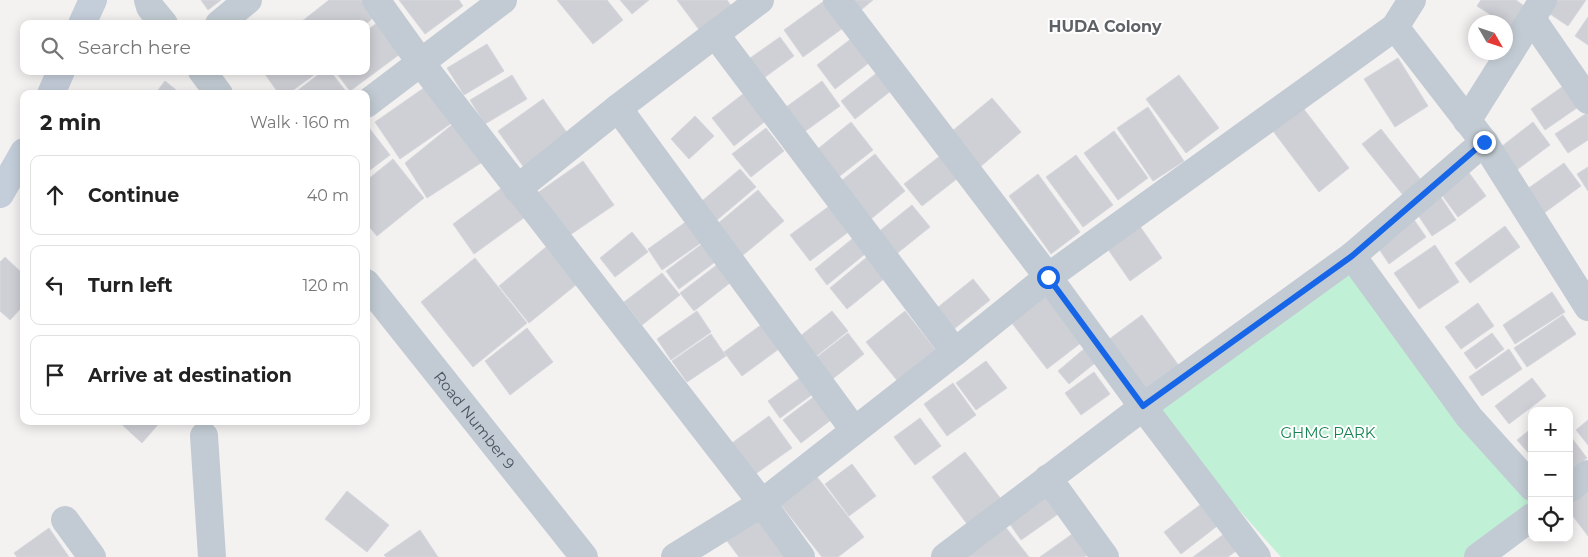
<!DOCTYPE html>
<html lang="en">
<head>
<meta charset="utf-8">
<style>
  :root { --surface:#fff; --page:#f2f2f2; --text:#222; --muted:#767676; --line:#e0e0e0 }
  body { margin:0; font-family:Montserrat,sans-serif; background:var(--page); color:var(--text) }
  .controls { position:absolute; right:15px; bottom:15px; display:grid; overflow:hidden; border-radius:10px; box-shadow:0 2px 12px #0003 }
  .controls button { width:45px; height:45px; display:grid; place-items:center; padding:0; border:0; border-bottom:1px solid var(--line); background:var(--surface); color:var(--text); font:25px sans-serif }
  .compass { position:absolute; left:1468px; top:15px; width:45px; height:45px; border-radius:50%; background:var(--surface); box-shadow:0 2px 12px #0003; rotate:129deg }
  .stop { position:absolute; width:15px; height:15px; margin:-11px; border:4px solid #1766e8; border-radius:50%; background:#fff }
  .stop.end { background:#1766e8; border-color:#fff; box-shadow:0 1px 5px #0008 }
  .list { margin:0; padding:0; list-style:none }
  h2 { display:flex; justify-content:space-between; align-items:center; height:65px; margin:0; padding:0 20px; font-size:21px }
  h2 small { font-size:16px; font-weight:400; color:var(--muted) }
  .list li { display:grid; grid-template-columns:32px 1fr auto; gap:15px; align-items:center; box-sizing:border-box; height:80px; margin:0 10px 10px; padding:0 10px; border:1px solid var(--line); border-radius:10px }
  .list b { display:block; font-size:19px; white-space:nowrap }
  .list em { font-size:16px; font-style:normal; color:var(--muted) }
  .icon { flex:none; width:28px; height:28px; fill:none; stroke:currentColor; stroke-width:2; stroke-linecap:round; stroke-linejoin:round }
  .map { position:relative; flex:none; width:1588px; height:557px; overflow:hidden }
  .search { position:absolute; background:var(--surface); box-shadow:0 2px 12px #0003; left:20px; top:20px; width:350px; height:55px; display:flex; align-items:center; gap:12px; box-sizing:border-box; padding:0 18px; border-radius:10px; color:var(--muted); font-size:19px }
  .panel { position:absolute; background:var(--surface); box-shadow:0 2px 12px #0003; left:20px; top:90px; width:350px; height:335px; border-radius:10px }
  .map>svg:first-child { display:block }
  .green { fill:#c0f1d6 }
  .building { fill:#ced0d6; stroke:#d5d7dd }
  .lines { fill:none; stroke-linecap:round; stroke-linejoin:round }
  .minor { stroke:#c2cbd3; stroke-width:28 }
  .tertiary { stroke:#c2cbd3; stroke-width:28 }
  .secondary { stroke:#c4cdda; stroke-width:28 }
  .route { stroke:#1766e8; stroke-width:6 }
  .labels { text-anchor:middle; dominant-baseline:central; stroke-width:4; stroke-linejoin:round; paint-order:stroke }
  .street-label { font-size:15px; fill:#49535f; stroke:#fff }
  .park-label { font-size:15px; fill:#168453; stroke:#fff }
  .neighbourhood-label { font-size:16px; font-weight:bold; fill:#5e6166; stroke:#fff }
</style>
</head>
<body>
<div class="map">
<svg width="1588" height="557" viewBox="0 0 1588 557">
  <rect width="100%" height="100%" fill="#f4f1f1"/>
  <path class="green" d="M1343 264 1532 492V504L1469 557H1281L1153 413Z"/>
  <g class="building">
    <path d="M201 0H221L208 10Z"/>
    <path d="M329 0H363L375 16 366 24H303L301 22Z"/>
    <path d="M399 0H459L463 6 425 34Z"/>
    <path d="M557 0H607L623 20 593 44Z"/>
    <path d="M620 0H649L632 14Z"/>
    <path d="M677 0H727L732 7 700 31Z"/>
    <path d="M853 0H873L861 10Z"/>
    <path d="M1481 0H1516L1532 12 1517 33 1506 25V22H1502L1477 6Z"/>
    <path d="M1555 0H1586L1568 26 1547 12Z"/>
    <path d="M824 1 843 28 803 57 784 30Z"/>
    <path d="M1588 17V45L1575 36Z"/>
    <path d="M377 23 400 54 350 91 335 71H366V31Z"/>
    <path d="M856 35 874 59 835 89 817 65Z"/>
    <path d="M780 37 794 56 757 83 743 63Z"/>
    <path d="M487 44 504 71 464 95 447 68Z"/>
    <path d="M1398 58 1428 106 1395 127 1364 79Z"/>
    <path d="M263 71H319L288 94H279Z"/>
    <path d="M323 71H330L348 94H293Z"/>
    <path d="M878 72 892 90 855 119 841 101Z"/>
    <path d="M512 75 527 99 485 124 470 100Z"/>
    <path d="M1179 75 1219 128 1186 153 1146 99Z"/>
    <path d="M165 81 181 94H155Z"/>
    <path d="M822 81 840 106 800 135 782 110Z"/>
    <path d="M1569 82 1584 103 1545 130 1531 109Z"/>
    <path d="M431 83 456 120 400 159 375 122Z"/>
    <path d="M747 91 768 119 734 146 712 118Z"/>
    <path d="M992 98 1021 132 980 167 951 132Z"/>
    <path d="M543 99 570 137 525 169 498 131Z"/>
    <path d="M1148 107 1184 161 1153 181 1117 128Z"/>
    <path d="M1303 108 1349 168 1319 192 1273 131Z"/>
    <path d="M1587 113 1588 115V140L1568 153 1555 134Z"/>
    <path d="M695 116 714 136 689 159 671 139Z"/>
    <path d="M458 120 487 159 427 198 405 163Z"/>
    <path d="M851 122 873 150 836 179 814 152Z"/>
    <path d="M1533 122 1550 145 1514 172 1497 150Z"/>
    <path d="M366 124 390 155 366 173Z"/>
    <path d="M766 128 784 151 751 177 732 154Z"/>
    <path d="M1381 129 1421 180 1403 195 1362 144Z"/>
    <path d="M1114 131 1148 178 1118 200 1084 153Z"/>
    <path d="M875 154 905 191 871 219 841 181Z"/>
    <path d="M1076 155 1113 205 1083 227 1046 177Z"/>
    <path d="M940 156 958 178 922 206 904 184Z"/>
    <path d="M393 159 424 198 377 236 366 223V181Z"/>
    <path d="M583 161 614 205 567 237 536 194Z"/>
    <path d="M1564 163 1581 186 1540 216 1523 192Z"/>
    <path d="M1588 167V191L1577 174Z"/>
    <path d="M740 169 756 187 717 220 702 201Z"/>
    <path d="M1467 170 1486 196 1458 217 1439 191Z"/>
    <path d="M1038 174 1080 232 1051 254 1009 196Z"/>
    <path d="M503 187 525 217 474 254 453 224Z"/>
    <path d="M758 190 784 221 742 256 716 225Z"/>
    <path d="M1438 193 1456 220 1432 236 1414 209Z"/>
    <path d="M832 204 851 230 810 261 790 235Z"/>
    <path d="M912 205 930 227 895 255 877 233Z"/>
    <path d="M1410 214 1426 237 1389 264 1373 240Z"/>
    <path d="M690 219 705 240 662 270 648 249Z"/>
    <path d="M1137 222 1162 258 1130 281 1105 245Z"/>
    <path d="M1505 226 1520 247 1470 283 1455 263Z"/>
    <path d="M632 232 648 252 615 277 600 258Z"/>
    <path d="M857 235 870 250 827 285 815 269Z"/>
    <path d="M706 241 719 259 679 289 666 271Z"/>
    <path d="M1435 245 1459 282 1419 309 1394 273Z"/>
    <path d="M546 247 577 284 529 323 499 286Z"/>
    <path d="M5 257 24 275V305L10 320 0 311V262Z"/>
    <path d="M867 257 885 278 847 309 830 288Z"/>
    <path d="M475 258 527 323 473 367 421 302Z"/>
    <path d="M722 261 735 279 694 311 680 293Z"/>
    <path d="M662 273 680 295 642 325 624 302Z"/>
    <path d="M973 279 990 300 954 329 937 308Z"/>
    <path d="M1043 291 1082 342 1047 369 1008 318Z"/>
    <path d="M1552 292 1565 312 1515 344 1503 325Z"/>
    <path d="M1478 303 1494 326 1461 349 1445 327Z"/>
    <path d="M697 311 711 332 671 360 657 339Z"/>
    <path d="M832 311 848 331 810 361 794 341Z"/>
    <path d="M905 311 938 353 900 384 866 342Z"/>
    <path d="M1142 315 1182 370 1149 395 1108 340Z"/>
    <path d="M1563 315 1576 334 1527 367 1514 348Z"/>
    <path d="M765 322 783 346 742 376 724 352Z"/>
    <path d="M527 328 553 362 510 395 485 361Z"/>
    <path d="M848 333 864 354 825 385 808 364Z"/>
    <path d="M1492 333 1504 349 1476 369 1464 353Z"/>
    <path d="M711 334 726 356 687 382 672 361Z"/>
    <path d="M1084 349 1095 363 1069 384 1058 371Z"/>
    <path d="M1509 349 1522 369 1482 396 1469 377Z"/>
    <path d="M986 361 1007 388 976 410 956 383Z"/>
    <path d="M1094 372 1110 394 1081 415 1065 393Z"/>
    <path d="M804 375 817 391 780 418 768 401Z"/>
    <path d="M1532 378 1546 396 1509 424 1495 406Z"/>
    <path d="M953 383 976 415 947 436 924 404Z"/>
    <path d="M819 393 836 416 801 443 783 420Z"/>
    <path d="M769 416 792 448 754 475 732 443Z"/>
    <path d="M920 418 941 446 915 465 894 437Z"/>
    <path d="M1588 420V445L1576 430Z"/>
    <path d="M118 421H161L142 443Z"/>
    <path d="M1532 428V457L1517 440Z"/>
    <path d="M1571 437 1587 458 1569 473V438Z"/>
    <path d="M965 452 1004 503 970 528 932 477Z"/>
    <path d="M852 464 876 496 849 516 825 484Z"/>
    <path d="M814 473 864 537 838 557H822L778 501Z"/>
    <path d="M1588 480V536L1569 511V493Z"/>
    <path d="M347 491 389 525 367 552 325 519Z"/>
    <path d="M1046 492 1061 512 1021 540 1007 520Z"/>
    <path d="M1204 502 1221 523 1181 554 1164 532Z"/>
    <path d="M763 513 797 557H739L727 541Z"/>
    <path d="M1000 520 1029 557H967Z"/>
    <path d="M49 528 69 557H17L14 553Z"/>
    <path d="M420 530 438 557H386L384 555Z"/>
    <path d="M1228 531 1240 548 1228 557H1193Z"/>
    <path d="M1075 532 1090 553 1084 557H1040Z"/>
  </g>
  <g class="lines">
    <g class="minor">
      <path d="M376 0 421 63 762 503 801 557"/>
      <path d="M837 0 1048 277 1143 407 1257 557"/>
      <path d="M1532 19 1588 100"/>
      <path d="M219 24 248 0"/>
      <path d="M1395 27 1484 142 1588 307"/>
      <path d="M715 34 955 352"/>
      <path d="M366 104 503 0"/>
      <path d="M618 108 854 430"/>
      <path d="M1467 121 1543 0"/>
      <path d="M517 189 618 108 760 0"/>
      <path d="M1352 256 1484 142"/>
      <path d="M204 436 212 557"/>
      <path d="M1048 478 1105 557"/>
      <path d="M1569 489 1588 474"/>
      <path d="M65 520 92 557"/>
      <path d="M675 557 762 503 955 352 1048 277 1395 27 1412 0"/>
      <path d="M945 557 1143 407 1352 256 1469 417 1532 487"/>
      <path d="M1478 557 1532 517"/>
    </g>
    <g class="tertiary">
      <path d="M148 0 150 7 164 24"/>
      <path d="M202 71 219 94"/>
      <path id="s1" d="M366 283 584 557"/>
    </g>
    <g class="secondary">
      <path d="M82 24 93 0"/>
      <path d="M51 94 61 71"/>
      <path d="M0 194 24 152"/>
    </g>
  </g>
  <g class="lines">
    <path class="route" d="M1048 277 1143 406 1352 256 1484 142"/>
  </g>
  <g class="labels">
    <g class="street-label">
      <text stroke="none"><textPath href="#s1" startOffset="175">Road Number 9</textPath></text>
    </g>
    <g class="park-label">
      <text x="1328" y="432">GHMC PARK</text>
    </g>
    <g class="neighbourhood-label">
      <text x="1105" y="26">HUDA Colony</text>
    </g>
  </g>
</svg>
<div class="controls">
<button>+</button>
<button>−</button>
<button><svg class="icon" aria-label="locate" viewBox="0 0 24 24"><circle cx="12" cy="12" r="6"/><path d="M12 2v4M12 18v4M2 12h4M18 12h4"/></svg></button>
</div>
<svg class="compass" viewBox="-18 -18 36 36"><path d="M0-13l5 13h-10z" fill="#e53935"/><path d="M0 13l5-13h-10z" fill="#767676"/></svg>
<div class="stop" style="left:1048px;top:277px"></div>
<div class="stop end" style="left:1484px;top:142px"></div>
<div class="search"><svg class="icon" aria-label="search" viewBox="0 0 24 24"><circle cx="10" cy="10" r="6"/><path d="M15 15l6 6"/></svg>Search here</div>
<section class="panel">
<h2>2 min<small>Walk · 160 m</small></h2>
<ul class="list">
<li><svg class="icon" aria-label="ahead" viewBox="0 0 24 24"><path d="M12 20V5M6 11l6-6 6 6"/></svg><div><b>Continue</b></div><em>40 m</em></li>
<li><svg class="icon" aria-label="left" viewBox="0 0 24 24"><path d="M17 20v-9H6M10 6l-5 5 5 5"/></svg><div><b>Turn left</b></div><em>120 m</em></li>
<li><svg class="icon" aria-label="arrive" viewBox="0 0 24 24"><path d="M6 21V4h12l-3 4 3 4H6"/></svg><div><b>Arrive at destination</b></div></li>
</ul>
</section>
</div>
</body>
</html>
